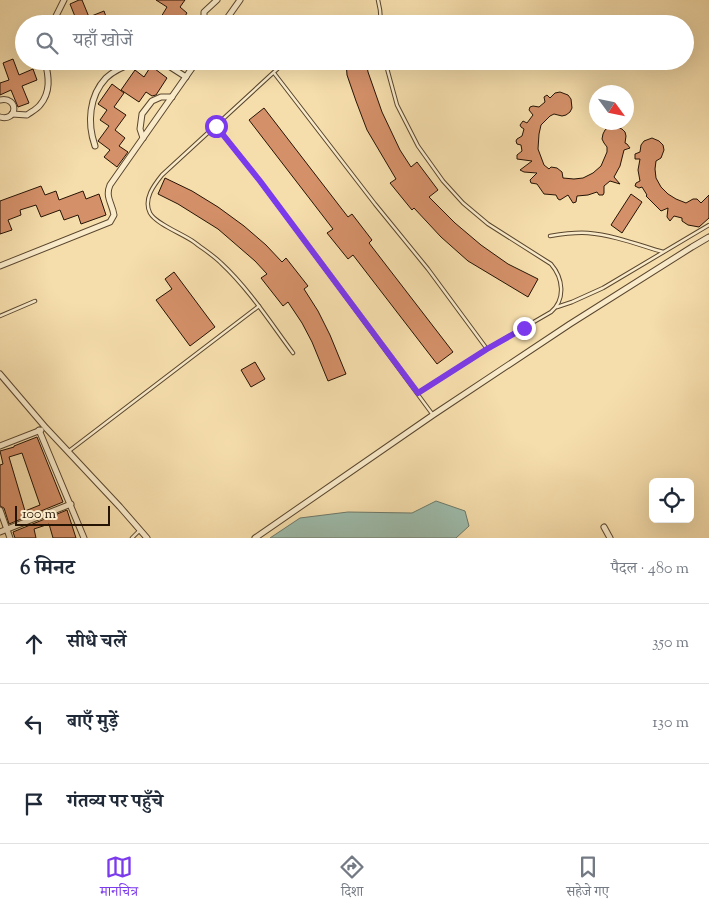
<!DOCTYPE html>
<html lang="hi">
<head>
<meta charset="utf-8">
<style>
  :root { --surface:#fff; --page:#f2f2f3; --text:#1f2937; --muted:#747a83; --line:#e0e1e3; --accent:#7c3aed }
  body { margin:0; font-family:"Sorts Mill Goudy","Noto Serif Devanagari",serif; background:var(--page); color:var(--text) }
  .controls { position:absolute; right:15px; bottom:15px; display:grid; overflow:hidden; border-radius:8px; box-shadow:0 5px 20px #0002 }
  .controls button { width:45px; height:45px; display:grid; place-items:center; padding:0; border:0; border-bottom:1px solid var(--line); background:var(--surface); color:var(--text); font:25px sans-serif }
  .compass { position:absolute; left:589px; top:85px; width:45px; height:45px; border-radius:50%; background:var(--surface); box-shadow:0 5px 20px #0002; rotate:123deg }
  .scale { position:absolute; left:15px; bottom:12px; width:95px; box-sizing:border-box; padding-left:5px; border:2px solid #251304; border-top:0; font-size:14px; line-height:18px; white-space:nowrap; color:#251304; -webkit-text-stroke:4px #f9eac9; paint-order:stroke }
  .stop { position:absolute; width:15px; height:15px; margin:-11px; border:4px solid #7c3aed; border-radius:50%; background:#fff }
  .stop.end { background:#7c3aed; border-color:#fff; box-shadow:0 1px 5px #0008 }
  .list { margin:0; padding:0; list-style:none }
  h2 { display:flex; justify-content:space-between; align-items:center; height:65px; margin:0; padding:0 20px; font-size:21px }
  h2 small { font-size:16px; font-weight:400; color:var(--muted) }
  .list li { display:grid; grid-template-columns:32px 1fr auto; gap:15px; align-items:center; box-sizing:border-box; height:80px; padding:0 20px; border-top:1px solid var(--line) }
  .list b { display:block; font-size:19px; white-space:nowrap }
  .list em { font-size:16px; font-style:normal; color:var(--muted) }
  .icon { flex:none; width:28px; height:28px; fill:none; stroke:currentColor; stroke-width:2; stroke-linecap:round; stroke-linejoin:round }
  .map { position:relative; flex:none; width:709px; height:538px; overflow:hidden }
  .search { position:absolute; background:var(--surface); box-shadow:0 5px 20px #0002; left:15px; right:15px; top:15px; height:55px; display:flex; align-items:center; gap:12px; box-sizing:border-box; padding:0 18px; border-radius:28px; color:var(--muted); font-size:19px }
  .sheet { height:305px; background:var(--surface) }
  nav { display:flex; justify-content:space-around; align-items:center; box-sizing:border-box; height:70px; border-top:1px solid var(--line); background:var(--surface); font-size:14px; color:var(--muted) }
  nav a { display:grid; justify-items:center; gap:2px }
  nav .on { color:var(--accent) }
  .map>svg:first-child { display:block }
  .water { fill:#9dbcac; stroke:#6d7869 }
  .building { fill:#d49069; stroke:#251304; fill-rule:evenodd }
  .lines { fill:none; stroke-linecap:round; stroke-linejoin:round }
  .service-casing { stroke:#59462e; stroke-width:4.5 }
  .minor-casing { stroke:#59462e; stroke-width:7 }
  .service { stroke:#f9eac9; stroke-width:2.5 }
  .minor { stroke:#f9eac9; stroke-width:5 }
  .route { stroke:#7c3aed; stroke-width:6 }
</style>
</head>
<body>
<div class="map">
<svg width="709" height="538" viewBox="0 0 709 538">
  <rect width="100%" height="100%" fill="#f6deac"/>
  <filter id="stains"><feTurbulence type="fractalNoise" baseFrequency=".004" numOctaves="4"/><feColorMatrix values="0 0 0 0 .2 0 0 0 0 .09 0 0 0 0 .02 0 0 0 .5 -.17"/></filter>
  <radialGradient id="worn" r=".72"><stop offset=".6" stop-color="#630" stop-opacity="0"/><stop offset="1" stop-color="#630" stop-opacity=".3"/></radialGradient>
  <path class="water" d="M436 501 465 511 469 526 456 538H270L300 518 348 512 412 513Z"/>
  <g class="building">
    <path d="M79 0H82L89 17 104 11 108 22 104 24H78L70 4Z"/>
    <path d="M156 0H185L180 7 187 13 180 24H170L161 17 167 7Z"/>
    <path d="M13 59 19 75 33 69 37 80 22 86 29 103 18 107 11 90 0 95V83L9 80 3 63Z"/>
    <path d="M346 61H366L368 72 382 112 400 150 411 167 417 162 438 190 429 197 455 223 481 245 508 264 538 279 528 297 468 261 441 237 414 208 412 210 390 183 396 179 367 130 356 101 347 75Z"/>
    <path d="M151 66 167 78 156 95 152 96 146 92 139 102 121 90 135 70 144 77Z"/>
    <path d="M112 84 124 93 114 107 126 115 115 130 125 138 119 146 128 152 117 167 104 157 110 150 98 141 109 126 100 120 107 110 98 104Z"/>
    <path d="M560 92 568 95 571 99 572 108 570 112 566 115 562 116 554 114 550 116 541 125 539 134 538 149 544 165 549 169 551 167 557 168 562 172 563 178 574 179 583 178 593 173 601 166 607 152V147L604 143 602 139 603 134 605 130 609 127 614 126 622 129 625 132 626 136 625 143 627 144 630 148 624 150 620 166 614 177 620 184 610 181 604 186V193L603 195H599L597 192 588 195 577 196 576 202 573 203 568 195 560 200 558 199 556 195 544 194 537 184 531 183 530 180 537 173 524 172 520 170 532 161 517 159V155L522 151 521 145 517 144 516 141 517 139 522 136 524 129 521 127 520 125 523 121 527 123 533 115 529 110 530 107 533 106 539 107 545 102 544 97 547 95 550 98 555 93Z"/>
    <path d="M264 108 348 217 352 214 372 240 369 243 453 352 437 364 353 255 348 259 327 233 333 229 249 120Z"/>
    <path d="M652 138 659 141 663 145 664 150 661 158 656 161 655 169 656 178 661 187 668 194 676 199 686 203 693 199H697L701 203 709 195V218L699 227 688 225 682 221V218L674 216 670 221 667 217 668 208 661 211 646 196 647 195 642 187 639 188 635 186 636 183 640 181 638 170 640 159H635V154L640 152 641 145 644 141Z"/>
    <path d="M165 178 192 191 218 207 244 226 266 245 282 262 286 258 308 286 304 289 318 311 330 335 346 374 328 381 312 342 302 323 288 302 283 306 261 278 267 274 255 261 218 229 178 204 158 194Z"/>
    <path d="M41 186 45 195 56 191 59 200 83 191 86 199 99 194 106 215 81 224 78 215 64 220 60 210 41 217 36 205 20 210 21 215 8 220 12 230 0 234V201Z"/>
    <path d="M631 194 642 202 622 233 611 225Z"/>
    <path d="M174 272 215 327 190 346 156 300 172 289 165 279Z"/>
    <path d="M255 362 265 379 251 387 241 370Z"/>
    <path d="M37 437 63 502 9 524 4 508 0 506V465L3 464 0 451 14 447V446ZM22 453 40 505 25 511 9 457Z"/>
    <path d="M67 510 76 538H53L49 524 34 529 36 538H15L13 532Z"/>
  </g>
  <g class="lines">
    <defs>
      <g id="service">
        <path d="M378 0 380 10 381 24"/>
        <path d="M286 61 162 175C154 185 143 199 150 213 156 224 183 234 194 242 203 249 213 255 221 263 249 289 270 322 293 353"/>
        <path d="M385 61 397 105 418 146 443 181 463 203 488 224 551 264C563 278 566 299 551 312L487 349 418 393"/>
        <path d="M274 73 375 204 428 269 487 349"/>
        <path d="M216 126 260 181 298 232 433 415"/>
        <path d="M550 236C562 234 575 232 588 233 613 235 639 245 663 252"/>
        <path d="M557 307 572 302 603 288 709 225"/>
        <path d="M0 316 35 301"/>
        <path d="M69 451 259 306"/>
        <path d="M132 538 140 530"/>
      </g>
      <g id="minor">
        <path d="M52 24 64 0"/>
        <path d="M204 24V12L217 0"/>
        <path d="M223 24 240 0"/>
        <path d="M161 61 186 77"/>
        <path d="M0 100C19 96 18 122 0 117"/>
        <path d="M12 114 27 115C31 112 37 109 40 105 51 92 49 77 45 61"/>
        <path d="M143 138 140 129 142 114 152 101 161 97H172"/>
        <path d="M95 146C87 123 89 96 106 78 114 70 127 65 138 61"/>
        <path d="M0 266 110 222 114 215C112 203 105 197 110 185L197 61"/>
        <path d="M0 374 46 428 120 507 147 538"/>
        <path d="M39 430 84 538"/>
        <path d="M0 446 41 430"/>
        <path d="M0 510 10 538"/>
        <path d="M604 527 610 538"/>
        <path d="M0 532 71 504"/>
        <path d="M255 538 433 415 570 324 692 247 709 237"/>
      </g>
    </defs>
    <use href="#service" class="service-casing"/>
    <use href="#minor" class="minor-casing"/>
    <use href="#service" class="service"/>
    <use href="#minor" class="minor"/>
  </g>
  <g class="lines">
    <path class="route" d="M216 126 260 181 418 393 487 349 524 328"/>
  </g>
  <rect width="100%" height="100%" filter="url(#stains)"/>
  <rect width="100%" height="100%" fill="url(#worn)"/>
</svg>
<div class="controls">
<button><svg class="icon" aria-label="locate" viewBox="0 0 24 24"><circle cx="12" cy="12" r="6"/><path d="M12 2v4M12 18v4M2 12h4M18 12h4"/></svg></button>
</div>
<svg class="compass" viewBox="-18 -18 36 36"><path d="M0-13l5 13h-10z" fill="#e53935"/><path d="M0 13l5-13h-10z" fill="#747a83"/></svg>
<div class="scale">100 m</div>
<div class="stop" style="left:216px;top:126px"></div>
<div class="stop end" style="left:524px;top:328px"></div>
<div class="search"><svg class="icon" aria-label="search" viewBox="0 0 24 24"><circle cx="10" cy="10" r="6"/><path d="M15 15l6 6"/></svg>यहाँ खोजें</div>
</div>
<section class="sheet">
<h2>6 मिनट<small>पैदल · 480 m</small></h2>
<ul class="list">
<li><svg class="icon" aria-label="ahead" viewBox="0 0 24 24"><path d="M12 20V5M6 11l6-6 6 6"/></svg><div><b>सीधे चलें</b></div><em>350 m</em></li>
<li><svg class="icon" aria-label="left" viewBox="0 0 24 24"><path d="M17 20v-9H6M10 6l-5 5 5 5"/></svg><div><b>बाएँ मुड़ें</b></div><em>130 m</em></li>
<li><svg class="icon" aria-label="arrive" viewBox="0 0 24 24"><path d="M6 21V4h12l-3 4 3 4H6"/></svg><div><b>गंतव्य पर पहुँचे</b></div></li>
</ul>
</section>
<nav>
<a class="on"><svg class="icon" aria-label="map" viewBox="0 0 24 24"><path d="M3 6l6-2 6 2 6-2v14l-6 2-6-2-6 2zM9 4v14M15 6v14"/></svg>मानचित्र</a>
<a><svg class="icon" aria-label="directions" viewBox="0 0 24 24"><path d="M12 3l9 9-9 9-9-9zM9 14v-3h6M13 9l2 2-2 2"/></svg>दिशा</a>
<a><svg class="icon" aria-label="saved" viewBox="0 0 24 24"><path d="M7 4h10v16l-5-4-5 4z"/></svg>सहेजे गए</a>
</nav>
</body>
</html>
